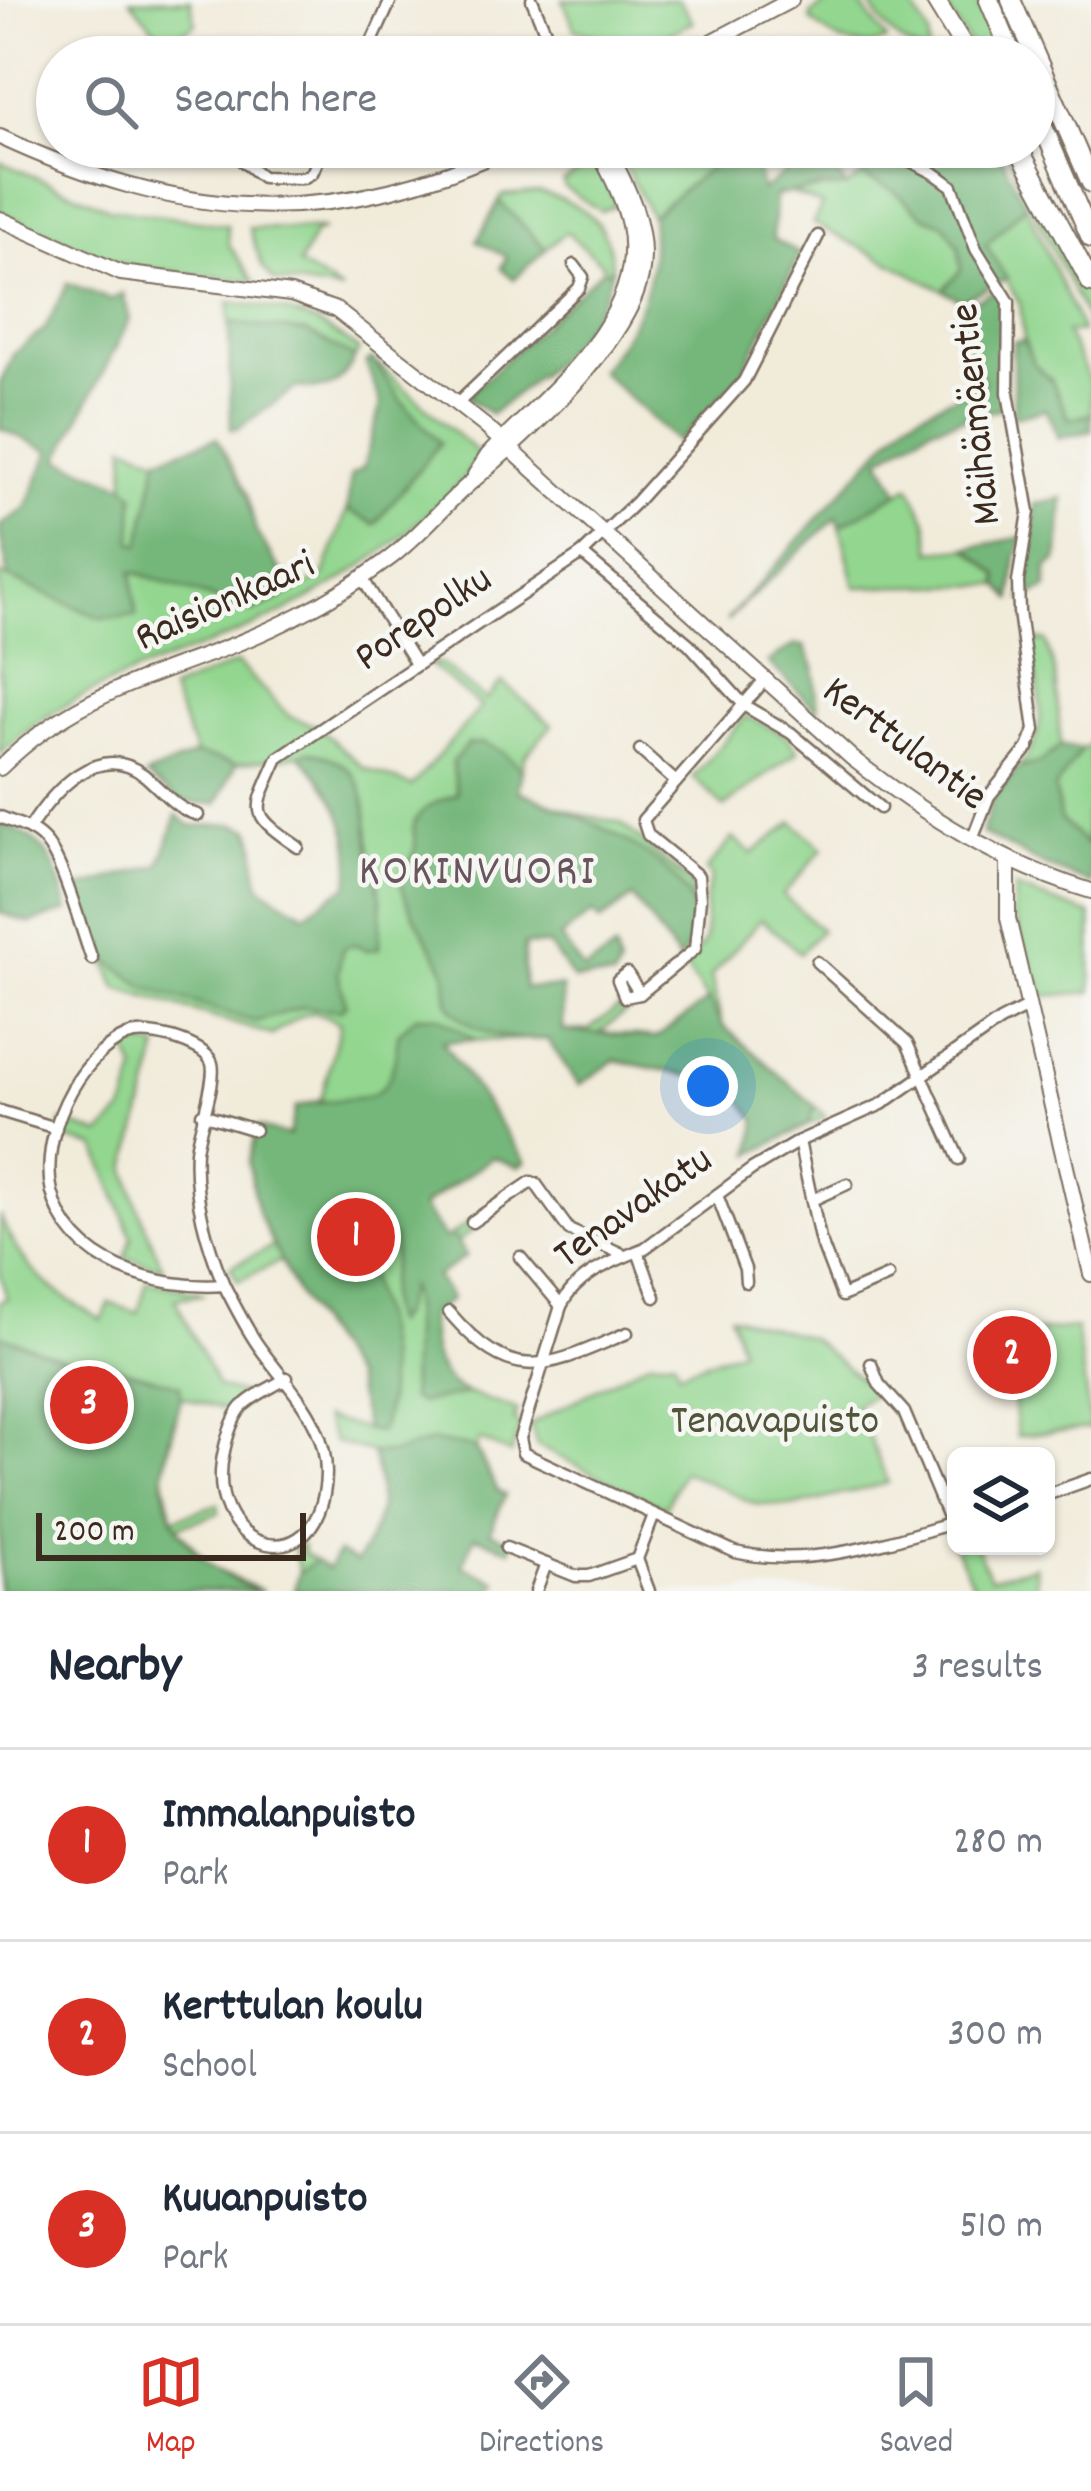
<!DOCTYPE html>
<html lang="en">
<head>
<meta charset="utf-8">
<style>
  :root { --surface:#fff; --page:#f6f6f7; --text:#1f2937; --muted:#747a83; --line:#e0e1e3; --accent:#d93025 }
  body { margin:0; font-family:Dekko,sans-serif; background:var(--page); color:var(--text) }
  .controls { position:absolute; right:36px; bottom:36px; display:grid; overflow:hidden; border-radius:18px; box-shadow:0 3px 9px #0004 }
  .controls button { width:108px; height:108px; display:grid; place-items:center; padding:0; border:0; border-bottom:3px solid var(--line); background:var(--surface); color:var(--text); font:60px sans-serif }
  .scale { position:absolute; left:36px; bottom:30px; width:270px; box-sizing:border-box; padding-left:12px; border:6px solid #3b2a1e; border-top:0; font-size:33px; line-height:42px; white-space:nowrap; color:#3b2a1e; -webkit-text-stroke:9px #f6f6f2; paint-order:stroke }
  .you { position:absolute; left:708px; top:1086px; width:42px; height:42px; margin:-30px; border:9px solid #fff; border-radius:50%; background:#1a73e8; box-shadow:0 0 0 18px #1a73e833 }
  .badge { display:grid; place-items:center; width:78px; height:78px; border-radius:50%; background:var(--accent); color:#fff; font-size:39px; font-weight:700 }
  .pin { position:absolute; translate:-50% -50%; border:6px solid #fff; box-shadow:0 3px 12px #0006 }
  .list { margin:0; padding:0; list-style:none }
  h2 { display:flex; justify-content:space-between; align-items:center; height:156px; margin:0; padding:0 48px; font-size:51px }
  h2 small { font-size:39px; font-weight:400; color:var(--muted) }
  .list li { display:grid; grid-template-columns:78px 1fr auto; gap:36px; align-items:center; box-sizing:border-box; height:192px; padding:0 48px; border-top:3px solid var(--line) }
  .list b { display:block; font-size:45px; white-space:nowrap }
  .list p { margin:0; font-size:39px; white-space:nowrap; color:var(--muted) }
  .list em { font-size:39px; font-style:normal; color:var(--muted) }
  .icon { flex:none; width:66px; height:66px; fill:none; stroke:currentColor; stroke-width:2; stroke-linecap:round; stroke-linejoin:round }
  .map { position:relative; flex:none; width:1091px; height:1591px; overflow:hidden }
  .search { position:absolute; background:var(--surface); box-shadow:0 3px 9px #0004; left:36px; right:36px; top:36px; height:132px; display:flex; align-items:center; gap:30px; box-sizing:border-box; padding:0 42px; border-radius:66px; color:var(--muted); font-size:45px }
  .sheet { height:732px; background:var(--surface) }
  nav { display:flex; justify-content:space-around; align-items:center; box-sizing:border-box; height:168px; border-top:3px solid var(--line); background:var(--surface); font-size:33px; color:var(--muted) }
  nav a { display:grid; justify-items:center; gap:6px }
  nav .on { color:var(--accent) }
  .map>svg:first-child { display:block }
  .green { fill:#92d68f; stroke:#668056; stroke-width:3 }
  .forest { fill:#75b77a; stroke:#58704c; stroke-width:3 }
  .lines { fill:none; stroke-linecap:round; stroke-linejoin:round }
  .street-casing { stroke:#7b6e60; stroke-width:15 }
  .secondary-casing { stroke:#7b6e60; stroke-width:18 }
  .highway-casing { stroke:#7b6e60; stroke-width:22 }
  .street { stroke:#fff; stroke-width:10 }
  .secondary { stroke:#fff; stroke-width:14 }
  .highway { stroke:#fff; stroke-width:18 }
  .labels { text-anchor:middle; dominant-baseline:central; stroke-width:9; stroke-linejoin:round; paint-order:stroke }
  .street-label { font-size:42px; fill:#3b2a1e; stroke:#f6f6f2 }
  .park-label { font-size:42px; fill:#51553a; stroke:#f6f6f2 }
  .neighbourhood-label { font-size:45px; letter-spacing:3px; fill:#68555e; stroke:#f6f6f2 }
</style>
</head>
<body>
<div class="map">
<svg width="1091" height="1591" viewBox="0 0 1091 1591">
  <rect width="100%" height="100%" fill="#f6f6f2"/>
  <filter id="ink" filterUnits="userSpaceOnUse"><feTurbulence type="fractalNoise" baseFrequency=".00833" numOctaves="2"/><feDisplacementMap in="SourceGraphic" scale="24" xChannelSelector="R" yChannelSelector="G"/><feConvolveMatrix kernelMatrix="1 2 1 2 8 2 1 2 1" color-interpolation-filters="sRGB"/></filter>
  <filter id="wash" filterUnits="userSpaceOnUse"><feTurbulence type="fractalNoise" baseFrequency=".004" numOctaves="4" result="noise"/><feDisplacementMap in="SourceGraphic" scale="48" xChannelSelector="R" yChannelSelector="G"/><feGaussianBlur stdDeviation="2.7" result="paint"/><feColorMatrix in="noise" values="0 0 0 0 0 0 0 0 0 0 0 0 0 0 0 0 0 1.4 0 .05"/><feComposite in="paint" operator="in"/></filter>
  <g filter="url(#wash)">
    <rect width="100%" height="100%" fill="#f1ebda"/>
    <g class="green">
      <path d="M130 0H190L196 24 165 42Z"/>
      <path d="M563 0H679L693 22 622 57H588L597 54 594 35 575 29Z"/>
      <path d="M831 0H857L887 40C859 53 832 41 811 20V14Z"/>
      <path d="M867 0H909L929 34 928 54C900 49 881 24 867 0Z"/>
      <path d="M942 0H976L1001 57H977Z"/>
      <path d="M623 147H707L713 165 651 216 617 151Z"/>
      <path d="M1004 147H1012L1091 299V329Z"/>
      <path d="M596 161 617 205 601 211 565 188 563 182Z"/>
      <path d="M0 162 111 209 227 225 229 245 254 281 140 268 112 261 0 212Z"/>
      <path d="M861 176 893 190 925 217 944 224 959 247 961 271 943 290 813 223 822 205 789 192 847 187Z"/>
      <path d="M539 192C583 204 611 221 612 270H602L603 264 566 232 546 249 499 201 503 195Z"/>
      <path d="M1026 205 1082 331 1066 333 1091 383V414L1070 420 1051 380 1033 363 1024 340 1020 304 986 245Z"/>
      <path d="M249 228 324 229 315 233 299 265 342 291 274 281 262 266Z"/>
      <path d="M229 302C285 309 313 315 359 350L355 358 307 332 229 323Z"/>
      <path d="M372 359 479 454C468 479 445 498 425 516 366 571 295 611 220 640 143 670 60 694 0 754V574L101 618 131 571 253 612 323 577 347 510 375 524 439 443 403 403Z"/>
      <path d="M126 445 158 458 141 546 132 542 134 494 125 485Z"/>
      <path d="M910 486 927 521 932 551 967 548 999 575V585L855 587 840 526Z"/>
      <path d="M1028 640 1046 641 1055 672 1061 746 1040 763 1018 768C1054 729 1038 687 1028 640Z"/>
      <path d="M237 663 290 717 317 726 364 768 412 786 481 707 428 663H440L486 700 502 682 552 725 525 756 517 791 579 814 621 823 691 884C693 912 695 936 679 960L634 897 600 921 593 913 560 937 584 971 615 950 619 968 613 978 573 979 549 945H523L524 988H562L563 1031 588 1030 623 1005 627 1011 600 1032 656 1038 708 1001 686 968 705 940 706 895 712 876 706 870 733 838 752 854 793 822 823 849 783 895 821 930 800 953 761 919 711 976 722 1025 826 1116 752 1154 757 1121 730 1084 615 1060 579 1085 547 1039 442 1041 526 1162 518 1167 493 1157 422 1207 445 1239 473 1220 478 1227 457 1242 466 1256 436 1277 451 1299 430 1315V1355L453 1388 517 1410 514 1420 520 1426 511 1454 480 1440 476 1448 498 1492 505 1495 490 1532 513 1542 510 1550 475 1536 462 1566 497 1581 493 1591H294L299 1572 294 1549 302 1545 304 1554 328 1569 338 1553 356 1563C382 1520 385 1502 372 1453L334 1442 324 1418 366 1429 353 1378 312 1318 281 1261 238 1281 230 1267 273 1246C251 1199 246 1177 257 1127L289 1136 296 1107 321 1100 340 1024C308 1002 301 1017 272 1035L117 988 76 889 160 865 177 815 190 826 206 827 178 883 342 949 354 944 367 950 381 900 371 860 368 827 300 755 236 764 217 804 146 776 196 754 170 690Z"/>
      <path d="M746 716 787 736 798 751 724 807 693 777Z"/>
      <path d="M1091 744V807L1087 815V847L1060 819 1055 787 1082 749Z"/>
      <path d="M1015 888 1091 915V992L1044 996 1013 915Z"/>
      <path d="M147 1045 159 1048 127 1169 137 1206 163 1268 125 1258 132 1237 96 1147 58 1137 62 1122 101 1134 124 1111 136 1071 125 1046Z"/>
      <path d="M0 1214C17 1266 55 1295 102 1320L110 1303 138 1313 147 1281 205 1294 175 1299 218 1387 253 1397 233 1412 181 1397 163 1474 173 1519 218 1504 219 1513 177 1527 211 1567 262 1591H0V1301L7 1299 0 1272Z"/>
      <path d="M730 1315 811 1338 877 1393 856 1404 888 1483 796 1506 755 1504 683 1471 665 1508 537 1446 530 1425 649 1361 674 1359 679 1372 741 1349Z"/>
      <path d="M1076 1328 1091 1428 1017 1436 1007 1334Z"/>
      <path d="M956 1529V1546H976L990 1578 1035 1566 1036 1591H952L974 1586 947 1532Z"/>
    </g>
    <g class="forest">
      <path d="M707 147H753L762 190 821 147H827L821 153 847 187H819L775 196 773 239 800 254 741 376 678 442 600 371C639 318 658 284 651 216L713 165Z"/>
      <path d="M900 147H996L1026 205 986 245 1007 279 961 300 943 290 961 270 959 247 944 224 925 217 893 190 861 176Z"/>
      <path d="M499 201 546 249 514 279 501 268 507 257 477 241Z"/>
      <path d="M602 270H612C598 331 539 377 491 414L469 399 470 393Z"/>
      <path d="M68 283 111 300 123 293 130 319 59 459 125 485 134 493 132 541 140 545 158 458 217 438 247 494 256 532 282 573 283 598 253 612 132 571 136 616 101 618 8 577C7 558 0 545 0 526L26 508 50 451 0 428V384L14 353 45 329Z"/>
      <path d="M997 290 1007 303 1005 407 931 427 881 458 899 492 840 526 837 517 726 621 907 419 984 382 955 317 960 308Z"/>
      <path d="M229 323 307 332 355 358C340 387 329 392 297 387L237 429H231Z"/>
      <path d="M1024 340 1033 363 1051 380 1069 419 1091 414V431L1059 438 1046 409 1014 417 1013 342Z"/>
      <path d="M372 359 403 403 440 443 375 524 347 510 351 475 363 468 381 404 366 363Z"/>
      <path d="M1063 498 1059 553 1057 561 1047 568V588L1022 599 1033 540 1035 504Z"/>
      <path d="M1024 537 1016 556 1012 599 999 585V575L967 548Z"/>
      <path d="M795 645 804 646 814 667 818 711 768 662Z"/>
      <path d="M484 743 503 752 522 769 518 791C571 811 748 878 679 960L633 897 600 921 593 913 560 937 584 971 615 950 619 968 613 978 573 979 549 945H524V988H562L563 1031 656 1038 709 1000 722 1025 815 1106 809 1124 752 1154 757 1121 730 1084 615 1060 579 1085 547 1039C513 1040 478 1038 453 1010 443 999 450 980 443 966 433 948 397 893 401 876 403 867 411 862 414 853 418 843 412 834 414 825 418 807 442 800 457 794L452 762 468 744Z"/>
      <path d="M1061 746 1082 749 1055 788 1060 819 1086 845 1087 815 1091 807V884L1043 865 982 833 992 801 1018 768 1040 763Z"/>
      <path d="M307 751C372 763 364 804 370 853 372 869 379 884 381 900 382 915 379 932 379 948L367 950 354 944 342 950 338 973 346 1004 341 1010 303 1007 255 1022 146 988 104 958 76 889 160 865 177 815 191 826 234 824 250 829C261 848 251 868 262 888L305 914 348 885C359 833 334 791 300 755Z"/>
      <path d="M196 754 236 764 217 804 181 802 146 776Z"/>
      <path d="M0 824C50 840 55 863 68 911L30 923 0 913Z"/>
      <path d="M416 1016H438L476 1040 442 1041 526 1162 518 1167 493 1157 422 1206 445 1239 452 1235 466 1256 436 1277 451 1299 430 1315C430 1348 434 1379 468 1394L419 1403 411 1399C409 1372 416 1307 409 1287L400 1315 393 1323C379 1292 398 1268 393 1237L373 1242C361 1267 374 1292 380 1317 387 1351 394 1400 380 1432L366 1430 353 1378 295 1290 258 1213 248 1163 257 1127 289 1136 296 1107C361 1089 392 1118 398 1034Z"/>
      <path d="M0 1335 83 1365 106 1364 180 1385 181 1397C174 1421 166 1445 164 1470 160 1527 210 1578 262 1591H0Z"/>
      <path d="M433 1441 475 1448 498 1492 505 1495 490 1532 513 1542 510 1550 475 1536 462 1566 497 1581 493 1591H294L299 1572 316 1561 328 1569 338 1553 356 1563C382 1520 385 1502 372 1453H392Z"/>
    </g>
  </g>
  <g filter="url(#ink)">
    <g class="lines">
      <defs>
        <g id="street">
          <path d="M532 0 556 57"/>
          <path d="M365 57 391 0"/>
          <path d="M893 147 899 155 934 173 952 186 976 249 1009 302 1008 393 1029 512 1018 582 1019 612 1035 730 1028 748 989 796 972 840"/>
          <path d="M234 154 262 177 303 178 312 173 324 147"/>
          <path d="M818 236 744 381 636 502 582 554 689 644 745 706 791 733 880 808"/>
          <path d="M457 404 579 288 583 277 574 265"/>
          <path d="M362 578 416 664"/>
          <path d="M640 750 676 782"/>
          <path d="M0 817C15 823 33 828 44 840 63 859 81 930 92 959"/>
          <path d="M29 829C52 793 97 739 144 775 162 790 175 809 198 815"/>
          <path d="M298 847C247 812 254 813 278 758L582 554"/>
          <path d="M817 962 907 1043 959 1159"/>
          <path d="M627 973 640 994 625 997 618 980Z"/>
          <path d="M640 994 695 949 700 899 698 876 648 835 643 820 765 680"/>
          <path d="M0 1111 56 1128"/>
          <path d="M202 1114 255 1130"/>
          <path d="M799 1141 820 1239 842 1296 888 1276"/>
          <path d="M717 1195 745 1269 746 1282"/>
          <path d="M812 1200 847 1184"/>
          <path d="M472 1222 531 1182 536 1184 569 1230 620 1253"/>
          <path d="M638 1252 655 1297"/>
          <path d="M520 1257 561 1306"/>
          <path d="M224 1285C206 1242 193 1197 196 1151 198 1130 219 1075 211 1061 205 1049 185 1042 172 1038 160 1035 140 1031 127 1036 76 1057 39 1139 52 1192 70 1265 158 1290 224 1285 235 1306 246 1329 260 1348 293 1394 336 1430 324 1494 307 1583 202 1546 224 1451 227 1437 232 1420 241 1408 251 1396 273 1387 287 1378"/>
          <path d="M449 1312C514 1388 547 1367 627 1333"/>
          <path d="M871 1364 879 1384 904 1412 951 1524"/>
          <path d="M1046 1495 1091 1479"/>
          <path d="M956 1522C883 1543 811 1569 735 1552L523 1453 520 1438 561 1306C577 1273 615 1261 645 1248L752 1169 799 1141 882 1104 1000 1021 1029 1006"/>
          <path d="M506 1548 576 1576H589L637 1559 654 1515"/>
          <path d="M637 1559 649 1591"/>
          <path d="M536 1591 546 1564"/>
        </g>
        <g id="secondary">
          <path d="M683 57 791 0"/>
          <path d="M0 137C179 220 329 233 511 147"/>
          <path d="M0 219 121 273 291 294 336 310 485 426 852 758C926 816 1001 864 1091 891"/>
          <path d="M475 475 488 455C546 394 648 320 629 225 623 197 609 172 596 147"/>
          <path d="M0 768C91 677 191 672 297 616 329 600 361 580 390 558 419 536 442 507 469 484 522 439 628 345 641 276 650 229 628 187 606 147"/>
          <path d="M1008 860V918L1091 1274"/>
        </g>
        <g id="highway">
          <path d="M935 0 970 57"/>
          <path d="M989 0 1013 57"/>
          <path d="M1011 0 1091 183"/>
          <path d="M1034 106 1091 238"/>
          <path d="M1018 147 1091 283"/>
        </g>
      </defs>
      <use href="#street" class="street-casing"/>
      <use href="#secondary" class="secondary-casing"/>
      <use href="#highway" class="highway-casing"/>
      <use href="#street" class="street"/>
      <use href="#secondary" class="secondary"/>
      <use href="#highway" class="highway"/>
    </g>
  </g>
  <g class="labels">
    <g class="street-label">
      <text transform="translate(979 414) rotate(-96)">Mäihämäentie</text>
      <text transform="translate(226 604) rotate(-24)">Raisionkaari</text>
      <text transform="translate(425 621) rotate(-34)">Porepolku</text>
      <text transform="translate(903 746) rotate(37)">Kerttulantie</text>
      <text transform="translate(635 1210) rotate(-35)">Tenavakatu</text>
    </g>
    <g class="park-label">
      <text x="775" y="1424">Tenavapuisto</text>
    </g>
    <g class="neighbourhood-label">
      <text x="478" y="874">KOKINVUORI</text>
    </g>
  </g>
</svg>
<div class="controls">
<button><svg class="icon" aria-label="layers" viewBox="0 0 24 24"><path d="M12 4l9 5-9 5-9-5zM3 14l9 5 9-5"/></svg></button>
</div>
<div class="scale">200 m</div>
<div class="you"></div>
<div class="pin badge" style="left:356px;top:1237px">1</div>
<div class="pin badge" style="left:1012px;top:1355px">2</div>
<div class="pin badge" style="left:89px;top:1405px">3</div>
<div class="search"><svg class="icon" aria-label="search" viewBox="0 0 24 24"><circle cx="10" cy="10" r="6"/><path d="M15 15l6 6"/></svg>Search here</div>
</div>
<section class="sheet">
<h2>Nearby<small>3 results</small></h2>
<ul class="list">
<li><span class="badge">1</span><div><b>Immalanpuisto</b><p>Park</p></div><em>280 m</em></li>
<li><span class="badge">2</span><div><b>Kerttulan koulu</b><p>School</p></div><em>300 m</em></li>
<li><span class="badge">3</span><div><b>Kuuanpuisto</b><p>Park</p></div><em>510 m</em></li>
</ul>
</section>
<nav>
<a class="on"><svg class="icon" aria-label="map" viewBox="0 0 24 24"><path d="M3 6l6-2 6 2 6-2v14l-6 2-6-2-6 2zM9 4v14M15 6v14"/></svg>Map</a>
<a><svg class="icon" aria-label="directions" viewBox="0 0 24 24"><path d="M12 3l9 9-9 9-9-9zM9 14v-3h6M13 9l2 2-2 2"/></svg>Directions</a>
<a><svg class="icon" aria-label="saved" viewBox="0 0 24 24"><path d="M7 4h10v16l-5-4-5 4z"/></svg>Saved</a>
</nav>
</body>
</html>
